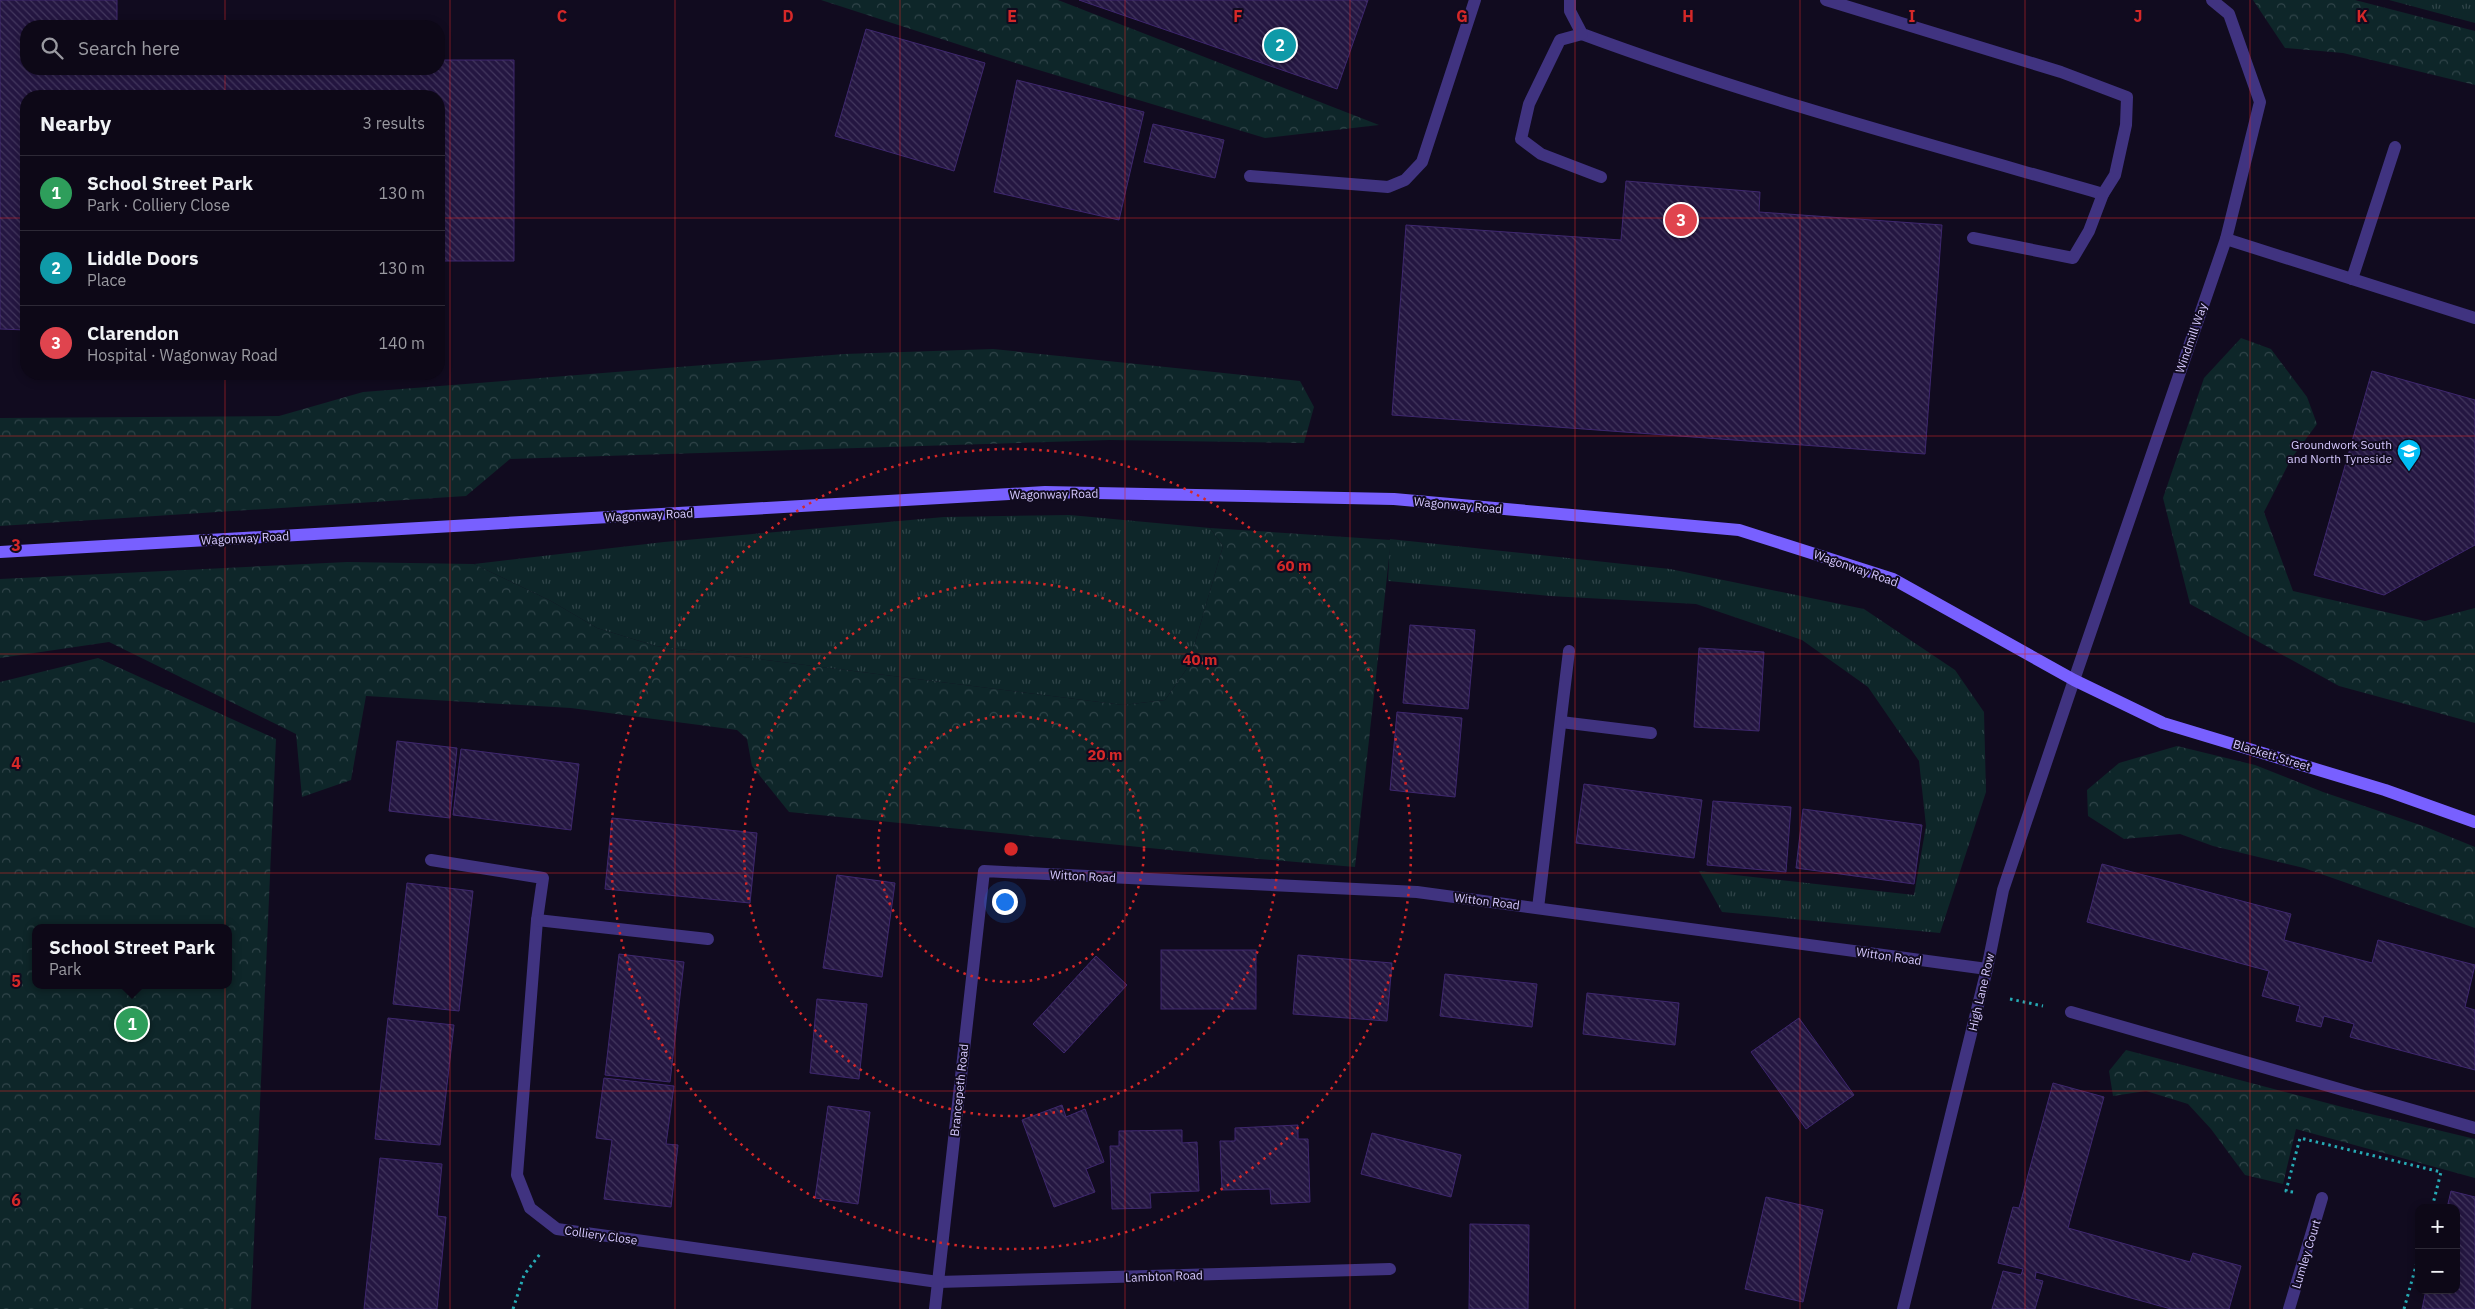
<!DOCTYPE html>
<html lang="en">
<head>
<meta charset="utf-8">
<style>
  :root { --surface:#0d0817; --page:#1b1624; --text:#f1f3f6; --muted:#9a9aa1; --line:#2d2936; --accent:#1a73e8 }
  body { margin:0; font-family:"IBM Plex Sans",sans-serif; background:var(--page); color:var(--text) }
  .controls { position:absolute; right:15px; bottom:15px; display:grid; overflow:hidden; border-radius:10px; box-shadow:0 2px 8px #0003 }
  .controls button { width:45px; height:45px; display:grid; place-items:center; padding:0; border:0; border-bottom:1px solid var(--line); background:var(--surface); color:var(--text); font:25px sans-serif }
  .you { position:absolute; left:1004px; top:901px; width:18px; height:18px; margin:-12px; border:4px solid #fff; border-radius:50%; background:#1a73e8; box-shadow:0 0 0 8px #1a73e833 }
  .badge { display:grid; place-items:center; width:32px; height:32px; border-radius:50%; background:var(--accent); color:#fff; font-size:16px; font-weight:700 }
  .pin { position:absolute; translate:-50% -50%; border:2px solid #fff; box-shadow:0 1px 5px #0006 }
  .popup { position:absolute; left:32px; top:924px; width:200px; height:65px; box-sizing:border-box; display:grid; place-content:center; border-radius:10px; background:var(--surface); filter:drop-shadow(0 1px 4px #0005); font-size:16px; white-space:nowrap; color:var(--muted) }
  .popup b { font-size:19px; color:var(--text) }
  .popup::after { content:''; position:absolute; left:50%; top:100%; margin-left:-10px; border:10px solid transparent; border-top-color:var(--surface) }
  .list { margin:0; padding:0; list-style:none }
  h2 { display:flex; justify-content:space-between; align-items:center; height:65px; margin:0; padding:0 20px; font-size:21px }
  h2 small { font-size:16px; font-weight:400; color:var(--muted) }
  .list li { display:grid; grid-template-columns:32px 1fr auto; gap:15px; align-items:center; box-sizing:border-box; height:75px; padding:0 20px; border-top:1px solid var(--line) }
  .list b { display:block; font-size:19px; white-space:nowrap }
  .list p { margin:0; font-size:16px; white-space:nowrap; color:var(--muted) }
  .list em { font-size:16px; font-style:normal; color:var(--muted) }
  .icon { flex:none; width:28px; height:28px; fill:none; stroke:currentColor; stroke-width:2; stroke-linecap:round; stroke-linejoin:round }
  .map { position:relative; flex:none; width:2475px; height:1309px; overflow:hidden }
  .search { position:absolute; background:var(--surface); box-shadow:0 2px 8px #0003; left:20px; top:20px; width:425px; height:55px; display:flex; align-items:center; gap:12px; box-sizing:border-box; padding:0 18px; border-radius:20px; color:var(--muted); font-size:19px }
  .panel { position:absolute; background:var(--surface); box-shadow:0 2px 8px #0003; left:20px; top:90px; width:425px; height:290px; border-radius:20px }
  .map>svg:first-child { display:block }
  .grass { fill:url(#grass-tufts) }
  .forest { fill:url(#forest-crowns); fill-rule:evenodd }
  .building { fill:url(#building-back-hatch); stroke:#3e276e }
  .lines { fill:none; stroke-linecap:round; stroke-linejoin:round }
  .path { stroke:#26abb5; stroke-width:3; stroke-dasharray:2.5 4; stroke-linecap:butt }
  .service { stroke:#403380; stroke-width:12 }
  .minor { stroke:#403380; stroke-width:12 }
  .tertiary { stroke:#403380; stroke-width:12 }
  .secondary { stroke:#7860ff; stroke-width:12 }
  .grid { fill:none; stroke:#d62828; stroke-width:1; stroke-opacity:0.55 }
  .ring { fill:none; stroke:#d62828; stroke-width:2.5; stroke-dasharray:2.5 5 }
  .labels { text-anchor:middle; dominant-baseline:central; stroke-width:4; stroke-linejoin:round; paint-order:stroke }
  .street-label { font-size:12px; fill:#d6c9ff; stroke:#110b1f }
  .poi-label { font-size:12px; fill:#d6c9ff; stroke:#110b1f; text-anchor:end }
  .grid-label { font-size:16px; text-anchor:middle; font-weight:bold; fill:#d62828; stroke:#110b1f; stroke-width:4; stroke-linejoin:round; paint-order:stroke }
  .centre { fill:#d62828; stroke:#110b1f; stroke-width:2.5 }
  .ring-label { font-size:15px; text-anchor:middle; font-weight:bold; fill:#d62828; stroke:#110b1f; stroke-width:4; stroke-linejoin:round; paint-order:stroke }
</style>
</head>
<body>
<div class="map">
<svg width="2475" height="1309" viewBox="0 0 2475 1309">
  <defs>
    <pattern id="grass-tufts" width="24" height="20" patternUnits="userSpaceOnUse" patternTransform="scale(1.25)"><rect width="24" height="20" fill="#0e2629"/><path d="M3 7l-1-3M5 7V3M7 7l1-3M15 17l-1-3M17 17v-4M19 17l1-3" fill="none" stroke="#304449"/></pattern>
    <pattern id="forest-crowns" width="20" height="18" patternUnits="userSpaceOnUse" patternTransform="scale(1.25)"><rect width="20" height="18" fill="#0e2629"/><path d="M2 6a3 3 0 1 1 6 0M12 15a3 3 0 1 1 6 0" fill="none" stroke="#304449"/></pattern>
    <pattern id="building-back-hatch" width="6" height="6" patternUnits="userSpaceOnUse" patternTransform="scale(1.25)"><rect width="6" height="6" fill="#241641"/><path d="M-1 5l2 2M0 0l6 6M5-1l2 2" fill="none" stroke="#43375e"/></pattern>
  </defs>
  <rect width="100%" height="100%" fill="#110b1f"/>
  <g class="grass">
    <path d="M2389 0H2475V23Z"/>
    <path d="M1070 515 1210 528 1223 546 1188 667 1165 700 1123 705 656 646 597 628 551 601 474 564 664 542 944 517Z"/>
    <path d="M1390 539 1670 569 1864 609 1955 670 1984 712 1986 792 1940 933 1722 912 1699 871 1914 895 1926 826 1919 761 1868 687 1802 640 1696 604 1550 596 1388 581Z"/>
  </g>
  <g class="forest">
    <path d="M821 0H1058L1379 125 1265 138 1022 65Z"/>
    <path d="M2253 0H2355L2475 31V85L2343 53 2285 48Z"/>
    <path d="M2241 338 2271 349 2307 397 2317 424 2291 459 2264 512 2293 591 2425 621 2475 608V723L2339 686 2190 604 2163 498 2204 378Z"/>
    <path d="M993 349 1300 381 1314 407 1304 443 1110 440 510 459 466 496 0 526V418L279 416 363 392 844 354Z"/>
    <path d="M1210 528 1391 540 1355 867 1260 859 789 812 752 766 747 739 737 730 571 708 366 696 351 780 302 797 296 734 109 642 0 658V579L347 562 474 564 551 601 597 628 656 646 1123 705 1165 700 1188 667 1223 546Z"/>
    <path d="M98 658 276 739 251 1309H0V682ZM36 928H228V985H36Z"/>
    <path d="M2177 746 2255 765 2323 792 2426 827 2475 847V928L2304 868 2213 846 2180 834 2124 839 2088 816 2087 790 2119 763Z"/>
    <path d="M2126 1050 2350 1109 2475 1139V1178L2296 1129 2283 1184 2245 1175 2211 1129 2188 1104 2146 1091 2113 1096 2109 1071Z"/>
  </g>
  <g class="building">
    <path d="M0 0H117V26H26V69H439V60H514V261H439V96H26V330L0 329Z"/>
    <path d="M1079 0H1368L1337 89Z"/>
    <path d="M866 29 985 63 954 171 835 136Z"/>
    <path d="M1017 80 1144 112 1119 220 994 192Z"/>
    <path d="M1153 124 1224 140 1215 178 1144 162Z"/>
    <path d="M1626 181 1760 192 1759 212 1942 225 1925 454 1392 415 1406 225 1621 240Z"/>
    <path d="M2372 371 2475 400V545L2384 595 2314 575Z"/>
    <path d="M1410 625 1475 630 1468 709 1403 703Z"/>
    <path d="M1699 648 1764 652 1759 731 1694 727Z"/>
    <path d="M1397 712 1462 718 1455 797 1390 790Z"/>
    <path d="M397 741 457 748 450 818 389 811Z"/>
    <path d="M461 749 579 764 571 830 453 815Z"/>
    <path d="M1584 784 1702 800 1694 858 1576 843Z"/>
    <path d="M1713 801 1791 807 1786 872 1707 865Z"/>
    <path d="M1803 809 1922 825 1914 884 1796 868Z"/>
    <path d="M612 818 757 833 750 903 605 889Z"/>
    <path d="M2102 864 2291 914 2284 940 2372 963 2378 940 2475 965 2465 1007 2475 1010V1070L2350 1037 2354 1024 2324 1016 2321 1027 2296 1021 2300 1006 2262 996 2269 971 2087 922Z"/>
    <path d="M837 875 895 883 882 977 823 968Z"/>
    <path d="M407 883 473 891 459 1011 393 1004Z"/>
    <rect x="1161" y="950" width="95" height="59"/>
    <path d="M619 954 684 962 670 1082 605 1075Z"/>
    <path d="M1298 955 1392 963 1387 1021 1293 1014Z"/>
    <path d="M1096 956 1127 985 1064 1053 1033 1024Z"/>
    <path d="M1445 974 1537 984 1532 1027 1440 1016Z"/>
    <path d="M1587 993 1679 1003 1675 1045 1583 1034Z"/>
    <path d="M817 999 867 1004 859 1079 810 1073Z"/>
    <path d="M388 1018 454 1025 440 1145 375 1139Z"/>
    <path d="M1799 1018 1854 1095 1806 1129 1751 1052Z"/>
    <path d="M604 1078 674 1086 666 1144 678 1145 671 1207 604 1199 612 1140 596 1138Z"/>
    <path d="M2053 1083 2104 1097 2068 1228 2190 1262 2193 1253 2241 1266 2229 1309H2171L2036 1272 2035 1279 2043 1281 2035 1309H1992L2003 1271 2021 1275 2023 1269 1998 1263 2013 1207 2019 1208Z"/>
    <path d="M1062 1105 1066 1117 1085 1109 1104 1162 1086 1169 1095 1192 1054 1207 1022 1120Z"/>
    <path d="M828 1106 870 1112 858 1204 815 1198Z"/>
    <path d="M1298 1125V1139H1308L1310 1202 1271 1204 1270 1189 1222 1190 1220 1141H1235V1128Z"/>
    <path d="M1182 1130V1143L1197 1142 1199 1191 1150 1193 1151 1208 1112 1209 1110 1146H1119V1131Z"/>
    <path d="M1372 1133 1461 1155 1451 1197 1361 1174Z"/>
    <path d="M380 1158 442 1164 437 1216 446 1217 437 1309H364Z"/>
    <path d="M2451 1191 2475 1197V1309H2422L2426 1290H2456V1208H2447Z"/>
    <path d="M1766 1197 1823 1210 1803 1302 1745 1289Z"/>
    <path d="M1470 1224 1529 1225 1528 1309H1469Z"/>
  </g>
  <g class="lines">
    <g class="path">
      <path d="M2010 999 2043 1006"/>
      <path d="M2293 1192 2286 1191 2300 1138 2441 1172 2432 1208"/>
      <path d="M513 1309 524 1275 540 1254"/>
      <path d="M2404 1309 2419 1255"/>
    </g>
    <g class="service">
      <path d="M1570 0V11L1582 34C1752 97 1928 144 2103 194L2115 175 2126 125 2127 97 2061 72 1826 0"/>
      <path d="M1582 34 1560 40 1529 104 1521 139 1541 154 1601 177"/>
      <path d="M1250 176 1388 187 1405 180 1422 162 1475 0"/>
      <path d="M1973 238 2073 258 2089 231 2103 194"/>
      <path d="M2226 239 2475 318"/>
      <path d="M2352 279 2395 147"/>
    </g>
    <g class="minor">
      <path d="M2074 680 2226 239 2260 102 2229 14 2212 0"/>
      <path d="M1561 722 1651 733"/>
      <path d="M431 860 543 878 537 920 517 1175 530 1208 557 1229 938 1282 1390 1269"/>
      <path d="M1538 908 1569 651"/>
      <path d="M537 920 708 939"/>
      <path d="M2071 1012 2475 1128"/>
      <path d="M935 1309 984 871 1417 892 1987 969"/>
      <path d="M2289 1309 2322 1198"/>
    </g>
    <path class="tertiary" d="M1903 1309 1987 969 2003 890 2074 680"/>
    <path class="secondary" d="M0 552 1045 492 1394 499 1739 530 1893 579 2074 680 2163 723 2385 790 2475 822"/>
  </g>
  <path class="grid" d="M225 0V26M450 0V1309M675 0V1309M900 0V1309M1125 0V1309M1350 0V1309M1575 0V1309M1800 0V1309M2025 0V1309M2250 0V1309M225 69V96M0 218H26M439 218H2475M225 374V1309M0 436H2475M0 654H2475M0 873H2475M0 1091H2475"/>
  <g class="ring">
    <circle cx="1011" cy="849" r="133"/>
    <circle cx="1011" cy="849" r="267"/>
    <circle cx="1011" cy="849" r="400"/>
  </g>
  <defs>
    <symbol id="university-pin" viewBox="-11 -11 22 30"><path d="M0 17L-7.5 6A9.5 9.5 0 1 1 7.5 6Z" fill="#00bcf4" stroke="#110b1f"/><path d="M0-5L7-2L0 1L-7-2ZM-4 1L0 2.5L4 1V4Q0 6-4 4Z" fill="#fff"/></symbol>
  </defs>
  <g fill-rule="evenodd">
    <use href="#university-pin" x="2395" y="437" width="28" height="38"/>
  </g>
  <g class="labels">
    <g class="street-label">
      <text transform="translate(2191 338) rotate(-71)">Windmill Way</text>
      <text transform="translate(1054 494) rotate(-1)">Wagonway Road</text>
      <text transform="translate(1458 505) rotate(5)">Wagonway Road</text>
      <text transform="translate(649 515) rotate(-3)">Wagonway Road</text>
      <text transform="translate(245 538) rotate(-3)">Wagonway Road</text>
      <text transform="translate(1856 568) rotate(19)">Wagonway Road</text>
      <text transform="translate(2272 755) rotate(17)">Blackett Street</text>
      <text transform="translate(1083 876) rotate(3)">Witton Road</text>
      <text transform="translate(1487 901) rotate(7)">Witton Road</text>
      <text transform="translate(1889 956) rotate(8)">Witton Road</text>
      <text transform="translate(1981 992) rotate(-77)">High Lane Row</text>
      <text transform="translate(959 1090) rotate(-84)">Brancepeth Road</text>
      <text transform="translate(601 1235) rotate(8)">Colliery Close</text>
      <text transform="translate(2306 1254) rotate(-73)">Lumley Court</text>
      <text transform="translate(1164 1276) rotate(-2)">Lambton Road</text>
    </g>
    <g class="poi-label">
      <text x="2392" y="444">Groundwork South<tspan x="2392" dy="14">and North Tyneside</tspan></text>
    </g>
  </g>
  <g class="grid-label">
    <text x="562" y="22">C</text>
    <text x="788" y="22">D</text>
    <text x="1012" y="22">E</text>
    <text x="1238" y="22">F</text>
    <text x="1462" y="22">G</text>
    <text x="1688" y="22">H</text>
    <text x="1912" y="22">I</text>
    <text x="2138" y="22">J</text>
    <text x="2362" y="22">K</text>
    <text x="16" y="551">3</text>
    <text x="16" y="769">4</text>
    <text x="16" y="987">5</text>
    <text x="16" y="1206">6</text>
  </g>
  <circle cx="1011" cy="849" r="8" class="centre"/>
  <g class="ring-label">
    <text x="1294" y="571">60 m</text>
    <text x="1200" y="665">40 m</text>
    <text x="1105" y="760">20 m</text>
  </g>
</svg>
<div class="controls">
<button>+</button>
<button>−</button>
</div>
<div class="you"></div>
<div class="pin badge" style="left:132px;top:1024px;background:#2e9e5b">1</div>
<div class="popup"><b>School Street Park</b>Park</div>
<div class="pin badge" style="left:1280px;top:45px;background:#0f9aa8">2</div>
<div class="pin badge" style="left:1681px;top:220px;background:#e0444e">3</div>
<div class="search"><svg class="icon" aria-label="search" viewBox="0 0 24 24"><circle cx="10" cy="10" r="6"/><path d="M15 15l6 6"/></svg>Search here</div>
<section class="panel">
<h2>Nearby<small>3 results</small></h2>
<ul class="list">
<li><span class="badge" style="background:#2e9e5b">1</span><div><b>School Street Park</b><p>Park · Colliery Close</p></div><em>130 m</em></li>
<li><span class="badge" style="background:#0f9aa8">2</span><div><b>Liddle Doors</b><p>Place</p></div><em>130 m</em></li>
<li><span class="badge" style="background:#e0444e">3</span><div><b>Clarendon</b><p>Hospital · Wagonway Road</p></div><em>140 m</em></li>
</ul>
</section>
</div>
</body>
</html>
